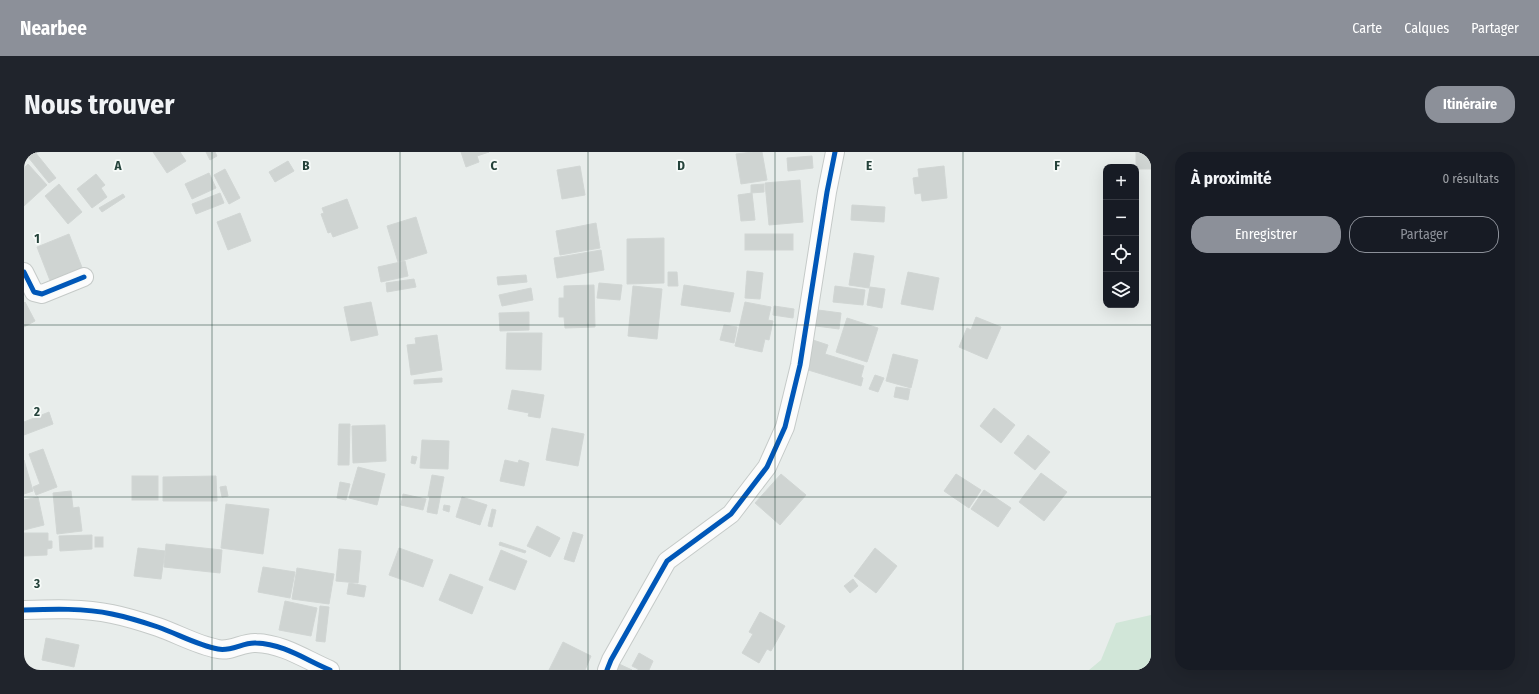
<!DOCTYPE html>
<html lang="fr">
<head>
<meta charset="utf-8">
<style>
  :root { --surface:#171b24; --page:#20242c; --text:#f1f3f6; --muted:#9ea1a6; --line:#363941; --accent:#8c9099 }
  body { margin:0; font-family:"Fira Sans Condensed",sans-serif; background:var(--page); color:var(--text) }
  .controls { position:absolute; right:12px; top:12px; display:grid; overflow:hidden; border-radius:8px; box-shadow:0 4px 16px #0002 }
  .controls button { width:36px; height:36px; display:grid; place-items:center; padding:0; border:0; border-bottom:1px solid var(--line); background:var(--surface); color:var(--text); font:20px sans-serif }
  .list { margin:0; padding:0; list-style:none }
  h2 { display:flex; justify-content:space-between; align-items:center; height:52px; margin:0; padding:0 16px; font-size:17px }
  h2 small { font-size:13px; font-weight:400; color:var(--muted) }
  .actions { display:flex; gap:8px; padding:12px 16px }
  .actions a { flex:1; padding:9px 0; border:1px solid var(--accent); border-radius:16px; text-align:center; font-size:14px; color:var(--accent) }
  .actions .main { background:var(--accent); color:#fff }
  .icon { flex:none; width:22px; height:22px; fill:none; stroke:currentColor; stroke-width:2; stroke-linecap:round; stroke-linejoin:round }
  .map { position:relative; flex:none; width:1127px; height:518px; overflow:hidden; border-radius:16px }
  header { display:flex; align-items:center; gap:24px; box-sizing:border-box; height:56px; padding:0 20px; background:var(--accent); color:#fff }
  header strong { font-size:19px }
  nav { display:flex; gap:22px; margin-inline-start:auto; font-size:14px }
  .intro { display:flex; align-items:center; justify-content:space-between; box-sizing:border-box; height:96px; padding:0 24px }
  h1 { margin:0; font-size:28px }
  .button { padding:10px 18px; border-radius:16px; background:var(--accent); color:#fff; font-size:14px; font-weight:700 }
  main { display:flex; gap:24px; padding:0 24px }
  aside { flex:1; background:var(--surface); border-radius:16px; box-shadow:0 4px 16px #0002 }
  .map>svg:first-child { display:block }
  .green { fill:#d1e6d8 }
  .building { fill:#cfd4d2; stroke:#d1d6d4 }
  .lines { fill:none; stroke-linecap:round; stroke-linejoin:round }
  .minor-casing { stroke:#c5cac8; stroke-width:20 }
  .minor { stroke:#fcfcfc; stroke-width:18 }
  .cycleway-casing { stroke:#f7fbf9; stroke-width:8 }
  .cycleway { stroke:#0057b8; stroke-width:5 }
  .grid { fill:none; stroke:#24423a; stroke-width:1; stroke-opacity:0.55 }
  .grid-label { font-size:13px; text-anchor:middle; font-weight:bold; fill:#24423a; stroke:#f7fbf9; stroke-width:3.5; stroke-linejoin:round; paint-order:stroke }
</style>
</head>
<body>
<header>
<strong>Nearbee</strong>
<nav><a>Carte</a><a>Calques</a><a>Partager</a></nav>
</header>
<div class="intro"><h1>Nous trouver</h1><a class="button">Itinéraire</a></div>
<main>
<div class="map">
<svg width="1127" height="518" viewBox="0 0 1127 518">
  <rect width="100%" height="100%" fill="#e8edeb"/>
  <path class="green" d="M1127 463V518H1065L1077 508 1092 471Z"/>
  <g class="building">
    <path d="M11 0 32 26 25 31 4 5Z"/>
    <path d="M129 0H156L162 9 143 21Z"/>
    <path d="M182 0H191L193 4 186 8Z"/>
    <path d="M437 0H465L453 4 455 10 442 15Z"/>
    <path d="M729 0H738L743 28 717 32 712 2Z"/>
    <rect x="1112" y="0" width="15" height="17"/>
    <path d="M788 4 789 16 764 19 763 6Z"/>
    <path d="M264 9 270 19 251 30 245 20Z"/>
    <path d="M4 12 23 33 0 54V16Z"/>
    <path d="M556 14 561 43 538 47 533 18Z"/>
    <path d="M920 14 923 46 898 49 897 41 891 42 889 26 895 25 894 17Z"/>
    <path d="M201 17 216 46 205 52 190 23Z"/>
    <path d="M185 21 192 36 168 47 161 32Z"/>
    <path d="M72 22 81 33 77 36 83 45 68 56 53 37Z"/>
    <path d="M776 28 779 70 745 73 741 31Z"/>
    <path d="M35 32 58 60 44 72 21 44Z"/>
    <path d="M740 32V40L727 41V33Z"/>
    <path d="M196 41 200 51 172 62 168 52Z"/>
    <path d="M728 41 731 68 717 69 714 43Z"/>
    <path d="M99 42 101 45 78 60 75 56Z"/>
    <path d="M323 47 334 76 309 85 307 80 304 81 297 62 300 61 298 56Z"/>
    <path d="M828 53 861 55 860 70 827 68Z"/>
    <path d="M216 61 227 89 204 98 193 70Z"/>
    <path d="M392 65 403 101 374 110 363 74Z"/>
    <path d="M572 71 576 96 536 103 532 79Z"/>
    <path d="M45 82 59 118 27 131 13 95Z"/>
    <rect x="721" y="82" width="48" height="16"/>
    <path d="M640 86V131L603 132V87Z"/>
    <path d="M577 98 580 118 533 126 530 106Z"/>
    <path d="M830 101 850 104 845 136 825 133Z"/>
    <path d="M381 109 384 124 357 130 354 115Z"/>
    <path d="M723 119 739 121 736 147 721 146Z"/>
    <path d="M644 120H653L654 134H644Z"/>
    <path d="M884 120 915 126 909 158 877 152Z"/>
    <path d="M502 123 503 130 474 133 473 125Z"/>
    <path d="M390 127 392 135 363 140 362 131Z"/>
    <path d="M575 131 598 133 596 148 573 146Z"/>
    <path d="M570 133 571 175 541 176 540 165H535V146H540V134Z"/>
    <path d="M660 133 710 141 706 160 657 153Z"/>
    <path d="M609 134 638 137 633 187 604 184Z"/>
    <path d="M811 134 841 138 839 153 809 150Z"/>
    <path d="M846 135 861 137 858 156 843 153Z"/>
    <path d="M507 136 509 148 478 154 475 143Z"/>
    <path d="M1 150 11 169 0 175V151Z"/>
    <path d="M347 150 354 183 327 189 320 155Z"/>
    <path d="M721 150 747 155 744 168 749 169 745 188 741 187 738 200 711 194Z"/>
    <path d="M750 154 770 157 769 166 749 163Z"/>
    <path d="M794 158 817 161 815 177 792 174Z"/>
    <path d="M505 160V178L476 179 475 161Z"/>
    <path d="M952 165 977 175 963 207 935 195 943 176 947 178Z"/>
    <path d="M823 166 854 176 843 210 812 200Z"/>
    <path d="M700 173 713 175 710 191 696 188Z"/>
    <path d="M483 181H518L517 218 482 217Z"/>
    <path d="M413 183 418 218 387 223 383 193 392 192 391 186Z"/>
    <path d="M789 188 804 193 801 202 840 214 837 225 839 226 837 234 781 217Z"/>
    <path d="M869 202 894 208 887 236 862 229Z"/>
    <path d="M851 223 860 226 854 240 845 237Z"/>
    <path d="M418 226V230L390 232V228Z"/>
    <path d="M872 235 886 237 884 248 870 245Z"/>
    <path d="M488 238 520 243 516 266 504 264 505 261 484 257Z"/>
    <path d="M970 256 991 273 977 291 956 274Z"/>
    <path d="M25 260 29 272 0 283V270Z"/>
    <path d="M315 272H326L325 313H314Z"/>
    <path d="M361 273 362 309 329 311 328 274Z"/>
    <path d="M528 276 560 282 554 314 522 308Z"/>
    <path d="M1004 283 1026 300 1011 318 990 301Z"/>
    <path d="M398 288 425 289 424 317 396 316Z"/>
    <path d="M19 297 33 335 12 343 9 335 16 332 5 302Z"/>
    <path d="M388 304 393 305 391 312 387 311Z"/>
    <path d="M0 308 9 339 0 342Z"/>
    <path d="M481 308 494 311 495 308 505 311 500 334 476 329Z"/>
    <path d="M334 315 361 322 353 353 325 346Z"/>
    <path d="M1017 321 1043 340 1020 369 995 350Z"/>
    <path d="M757 322 782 343 756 373 731 351Z"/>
    <path d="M932 322 957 338 945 356 920 339Z"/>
    <path d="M408 323 420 325 413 362 403 360 406 344H404Z"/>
    <rect x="108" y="324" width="26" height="24"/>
    <path d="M192 324 193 349H139V325Z"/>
    <path d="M316 330 326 332 322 348 313 346Z"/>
    <path d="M202 334 204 344 198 345 196 335Z"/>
    <path d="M960 338 987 356 974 375 947 357Z"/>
    <path d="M47 339 49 356 55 355 58 379 33 382 29 341Z"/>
    <path d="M379 342 402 347 399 358 377 353Z"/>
    <path d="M14 345 20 373 0 378V348Z"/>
    <path d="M438 345 463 353 456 373 432 365Z"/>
    <path d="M202 352 245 357 239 402 197 396Z"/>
    <path d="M420 353 426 354 425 360 419 358Z"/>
    <path d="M468 357 472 358 468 375 464 374Z"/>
    <path d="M513 374 536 386 526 405 503 394Z"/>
    <path d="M549 380 559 383 550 410 540 407Z"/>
    <path d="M0 381H24V389H28V396L23 397V403L0 404Z"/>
    <path d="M68 383V397L36 399 35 384Z"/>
    <rect x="71" y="385" width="8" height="10"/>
    <path d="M476 390 502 399 501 401 475 393Z"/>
    <path d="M142 392 198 398 196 421 140 415Z"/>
    <path d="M114 396 141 399 137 427 110 424Z"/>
    <path d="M375 396 409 408 399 435 365 423Z"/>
    <path d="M851 396 873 414 852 441 830 424Z"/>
    <path d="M315 397 337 399 334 431 312 429Z"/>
    <path d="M477 398 503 409 491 438 465 428Z"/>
    <path d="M239 415 271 420 266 446 234 440Z"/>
    <path d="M273 416 310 422 305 452 268 447Z"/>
    <path d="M426 422 459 435 448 462 415 448Z"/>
    <path d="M829 427 834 434 826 441 820 434Z"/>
    <path d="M325 431 342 434 340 445 323 442Z"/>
    <path d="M261 449 293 456 287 484 255 478Z"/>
    <path d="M296 454 305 455 301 490 292 489Z"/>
    <path d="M736 460 761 474 747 499 743 497 735 511 718 501 729 482 725 480Z"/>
    <path d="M22 486 55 493 50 515 18 508Z"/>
    <path d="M539 490 567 504 561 518H525Z"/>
    <path d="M615 501 629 509 625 518H614V517L608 514Z"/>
    <path d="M593 511 608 518H589Z"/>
  </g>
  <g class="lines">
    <defs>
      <g id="minor">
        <path d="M0 120 10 140 18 142 60 125"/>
        <path d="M0 458C29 457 60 456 88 462 103 465 119 470 134 475 154 482 173 493 194 497 207 500 219 490 232 491 260 492 282 508 306 518"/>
        <path d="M583 518 587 508 643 409 707 362 743 315 761 275 776 213 803 40 811 0"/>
      </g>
    </defs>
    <use href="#minor" class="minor-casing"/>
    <use href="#minor" class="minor"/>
    <defs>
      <g id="cycleway">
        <path d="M0 120 10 140 18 142 60 125"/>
        <path d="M0 458C29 457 60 456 88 462 103 465 119 470 134 475 154 482 173 493 194 497 207 500 219 490 232 491 260 492 282 508 306 518"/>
        <path d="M583 518 587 508 643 409 707 362 743 315 761 275 776 213 803 40 811 0"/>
      </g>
    </defs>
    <use href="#cycleway" class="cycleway-casing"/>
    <use href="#cycleway" class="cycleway"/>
  </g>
  <path class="grid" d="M188 0V518M376 0V518M564 0V518M751 0V518M939 0V518M0 173H1127M0 345H1127"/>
  <g class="grid-label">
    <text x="94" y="18">A</text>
    <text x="282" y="18">B</text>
    <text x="470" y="18">C</text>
    <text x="657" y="18">D</text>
    <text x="845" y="18">E</text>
    <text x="1033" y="18">F</text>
    <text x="13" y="91">1</text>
    <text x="13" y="264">2</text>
    <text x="13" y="436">3</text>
  </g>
</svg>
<div class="controls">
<button>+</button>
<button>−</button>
<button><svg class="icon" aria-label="locate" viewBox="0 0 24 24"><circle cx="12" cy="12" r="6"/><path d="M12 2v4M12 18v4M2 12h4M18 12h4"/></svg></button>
<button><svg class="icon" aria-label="layers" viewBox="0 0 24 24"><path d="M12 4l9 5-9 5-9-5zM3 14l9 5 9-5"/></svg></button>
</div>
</div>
<aside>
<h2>À proximité<small>0 résultats</small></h2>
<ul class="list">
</ul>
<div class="actions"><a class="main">Enregistrer</a><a>Partager</a></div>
</aside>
</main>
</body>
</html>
